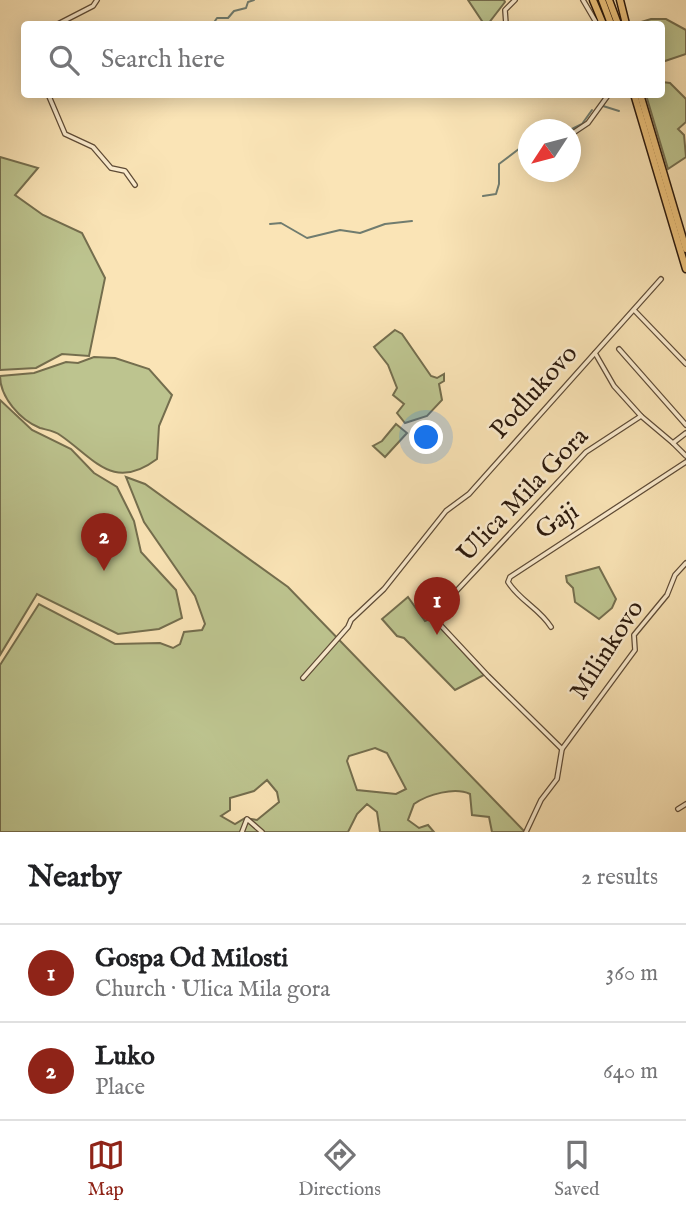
<!DOCTYPE html>
<html lang="en">
<head>
<meta charset="utf-8">
<style>
  :root { --surface:#fff; --page:#f2f2f2; --text:#202124; --muted:#757577; --line:#e0e0e0; --accent:#8f2418 }
  body { margin:0; font-family:"IM FELL English",serif; background:var(--page); color:var(--text) }
  .compass { position:absolute; left:518px; top:119px; width:63px; height:63px; border-radius:50%; background:var(--surface); box-shadow:0 4px 18px #0003; rotate:234deg }
  .you { position:absolute; left:427px; top:438px; width:24px; height:24px; margin:-18px; border:5px solid #fff; border-radius:50%; background:#1a73e8; box-shadow:0 0 0 10px #1a73e833 }
  .badge { display:grid; place-items:center; width:46px; height:46px; border-radius:50%; background:var(--accent); color:#fff; font-size:23px; font-weight:700 }
  .pin { position:absolute; translate:-50% -58px; filter:drop-shadow(0 2px 4px #0008) }
  .pin::after { content:''; position:absolute; top:37px; width:24px; height:21px; background:inherit; clip-path:polygon(0 0,100% 0,50% 100%) }
  .list { margin:0; padding:0; list-style:none }
  h2 { display:flex; justify-content:space-between; align-items:center; height:91px; margin:0; padding:0 28px; font-size:30px }
  h2 small { font-size:23px; font-weight:400; color:var(--muted) }
  .list li { display:grid; grid-template-columns:46px 1fr auto; gap:21px; align-items:center; box-sizing:border-box; height:98px; padding:0 28px; border-top:2px solid var(--line) }
  .list b { display:block; font-size:26px; white-space:nowrap }
  .list p { margin:0; font-size:23px; white-space:nowrap; color:var(--muted) }
  .list em { font-size:23px; font-style:normal; color:var(--muted) }
  .icon { flex:none; width:38px; height:38px; fill:none; stroke:currentColor; stroke-width:2; stroke-linecap:round; stroke-linejoin:round }
  .map { position:relative; flex:none; width:686px; height:832px; overflow:hidden }
  .search { position:absolute; background:var(--surface); box-shadow:0 4px 18px #0003; left:21px; right:21px; top:21px; height:77px; display:flex; align-items:center; gap:18px; box-sizing:border-box; padding:0 24px; border-radius:7px; color:var(--muted); font-size:26px }
  .sheet { height:287px; background:var(--surface) }
  nav { display:flex; justify-content:space-around; align-items:center; box-sizing:border-box; height:98px; border-top:2px solid var(--line); background:var(--surface); font-size:19px; color:var(--muted) }
  nav a { display:grid; justify-items:center; gap:4px }
  nav .on { color:var(--accent) }
  .map>svg:first-child { display:block }
  .green { fill:#bdc48f; stroke:#746e4e; stroke-width:2; fill-rule:evenodd }
  .lines { fill:none; stroke-linecap:round; stroke-linejoin:round }
  .stream { stroke:#707c6f; stroke-width:2 }
  .minor-casing { stroke:#5e4b36; stroke-width:6 }
  .primary-casing { stroke:#2a180c; stroke-width:9 }
  .minor { stroke:#fcedd0; stroke-width:3.5 }
  .primary { stroke:#edc27b; stroke-width:6 }
  .labels { text-anchor:middle; dominant-baseline:central; stroke-width:5; stroke-linejoin:round; paint-order:stroke }
  .street-label { font-size:26px; fill:#2a180c; stroke:#fcedd0 }
</style>
</head>
<body>
<div class="map">
<svg width="686" height="832" viewBox="0 0 686 832">
  <rect width="100%" height="100%" fill="#fae4b6"/>
  <filter id="stains"><feTurbulence type="fractalNoise" baseFrequency=".00286" numOctaves="4"/><feColorMatrix values="0 0 0 0 .2 0 0 0 0 .09 0 0 0 0 .02 0 0 0 .5 -.17"/></filter>
  <radialGradient id="worn" r=".72"><stop offset=".6" stop-color="#630" stop-opacity="0"/><stop offset="1" stop-color="#630" stop-opacity=".3"/></radialGradient>
  <g class="green">
    <path d="M468 0H504L505 2 488 24H484Z"/>
    <path d="M651 19H666L686 30V54L662 62V24L638 23Z"/>
    <path d="M662 82 670 83 686 99V122L678 129 684 135 686 157 668 169 646 95 662 94Z"/>
    <path d="M0 157 38 168 15 195 43 215 82 233 105 278 89 356 62 354 36 368 0 370Z"/>
    <path d="M395 330 402 334 431 376 437 378 444 374V381L439 384 442 400 427 416 405 423 397 413 404 404 393 395 397 388 388 365 374 347Z"/>
    <path d="M94 357 115 358 149 369 172 395 159 426 157 459C113 492 95 459 60 435 55 431 47 430 40 428 20 420 0 397 0 376L34 373 66 362 78 363Z"/>
    <path d="M0 400 32 430 71 449 94 473 117 487 134 521 141 552 176 590 182 618 159 629 118 634 37 594 0 655Z"/>
    <path d="M396 424 407 433 385 457 373 446 382 441Z"/>
    <path d="M126 477 145 484 288 587 525 832H492L489 817 472 815 470 794C455 787 428 794 414 804L408 820 419 828 428 825 434 832H380L377 812 367 804 357 814 348 832H0V665L39 604 115 644 160 643 173 648 180 644 184 632 202 630 205 624 195 596 144 522ZM375 748 387 753 406 789 396 794 357 790 347 761 349 756ZM267 780 277 792 279 802 257 820 245 818 235 824 221 816 230 810V798L254 791Z"/>
    <path d="M599 567 616 599 612 608 599 619 575 602 573 588 567 582 566 576Z"/>
    <path d="M408 597 425 621 432 618 484 675 455 690 404 638 397 636 382 619Z"/>
  </g>
  <g class="lines">
    <g class="stream">
      <path d="M207 24 208 22 211 24"/>
      <path d="M213 24 217 18H228L234 11 246 8 248 2 254 0"/>
      <path d="M603 106 619 111"/>
      <path d="M570 130 582 124 592 110"/>
      <path d="M483 196 496 194 499 184V164L528 142"/>
      <path d="M270 224 281 223 307 238 340 230 360 233 385 224 412 221"/>
    </g>
    <defs>
      <g id="minor">
        <path d="M583 0 597 24"/>
        <path d="M58 24 93 6 97 0"/>
        <path d="M506 24 505 10 515 0"/>
        <path d="M48 94 65 134 93 147 111 168 125 171 135 185"/>
        <path d="M570 135 588 123 609 94"/>
        <path d="M634 310 686 364"/>
        <path d="M619 349 686 425"/>
        <path d="M595 353 614 386 641 416"/>
        <path d="M673 443 686 456"/>
        <path d="M551 627C539 608 520 601 508 582L510 577 686 462"/>
        <path d="M303 678 348 627 351 620 384 589 446 511 469 494 661 279"/>
        <path d="M562 749 488 676 433 617 424 615 422 612 448 600 586 452 641 416 673 443 686 433"/>
        <path d="M678 809 686 804"/>
        <path d="M242 832 247 819 262 832"/>
        <path d="M526 832 541 800 557 779 562 749 635 650 634 635 667 595 675 575 686 563"/>
      </g>
      <g id="primary">
        <path d="M593 0 603 24"/>
        <path d="M602 0 611 24"/>
        <path d="M609 0 618 24"/>
        <path d="M620 0 626 24"/>
        <path d="M634 94 686 269"/>
        <path d="M640 94 686 249"/>
      </g>
    </defs>
    <use href="#minor" class="minor-casing"/>
    <use href="#primary" class="primary-casing"/>
    <use href="#minor" class="minor"/>
    <use href="#primary" class="primary"/>
  </g>
  <g class="labels">
    <g class="street-label">
      <text transform="translate(534 392) rotate(-48)">Podlukovo</text>
      <text transform="translate(523 495) rotate(-46)">Ulica Mila Gora</text>
      <text transform="translate(557 521) rotate(-33)">Gaji</text>
      <text transform="translate(607 650) rotate(-57)">Milinkovo</text>
    </g>
  </g>
  <rect width="100%" height="100%" filter="url(#stains)"/>
  <rect width="100%" height="100%" fill="url(#worn)"/>
</svg>
<svg class="compass" viewBox="-18 -18 36 36"><path d="M0-13l5 13h-10z" fill="#e53935"/><path d="M0 13l5-13h-10z" fill="#757577"/></svg>
<div class="you"></div>
<div class="pin badge" style="left:437px;top:635px">1</div>
<div class="pin badge" style="left:104px;top:571px">2</div>
<div class="search"><svg class="icon" aria-label="search" viewBox="0 0 24 24"><circle cx="10" cy="10" r="6"/><path d="M15 15l6 6"/></svg>Search here</div>
</div>
<section class="sheet">
<h2>Nearby<small>2 results</small></h2>
<ul class="list">
<li><span class="badge">1</span><div><b>Gospa Od Milosti</b><p>Church · Ulica Mila gora</p></div><em>360 m</em></li>
<li><span class="badge">2</span><div><b>Luko</b><p>Place</p></div><em>640 m</em></li>
</ul>
</section>
<nav>
<a class="on"><svg class="icon" aria-label="map" viewBox="0 0 24 24"><path d="M3 6l6-2 6 2 6-2v14l-6 2-6-2-6 2zM9 4v14M15 6v14"/></svg>Map</a>
<a><svg class="icon" aria-label="directions" viewBox="0 0 24 24"><path d="M12 3l9 9-9 9-9-9zM9 14v-3h6M13 9l2 2-2 2"/></svg>Directions</a>
<a><svg class="icon" aria-label="saved" viewBox="0 0 24 24"><path d="M7 4h10v16l-5-4-5 4z"/></svg>Saved</a>
</nav>
</body>
</html>
